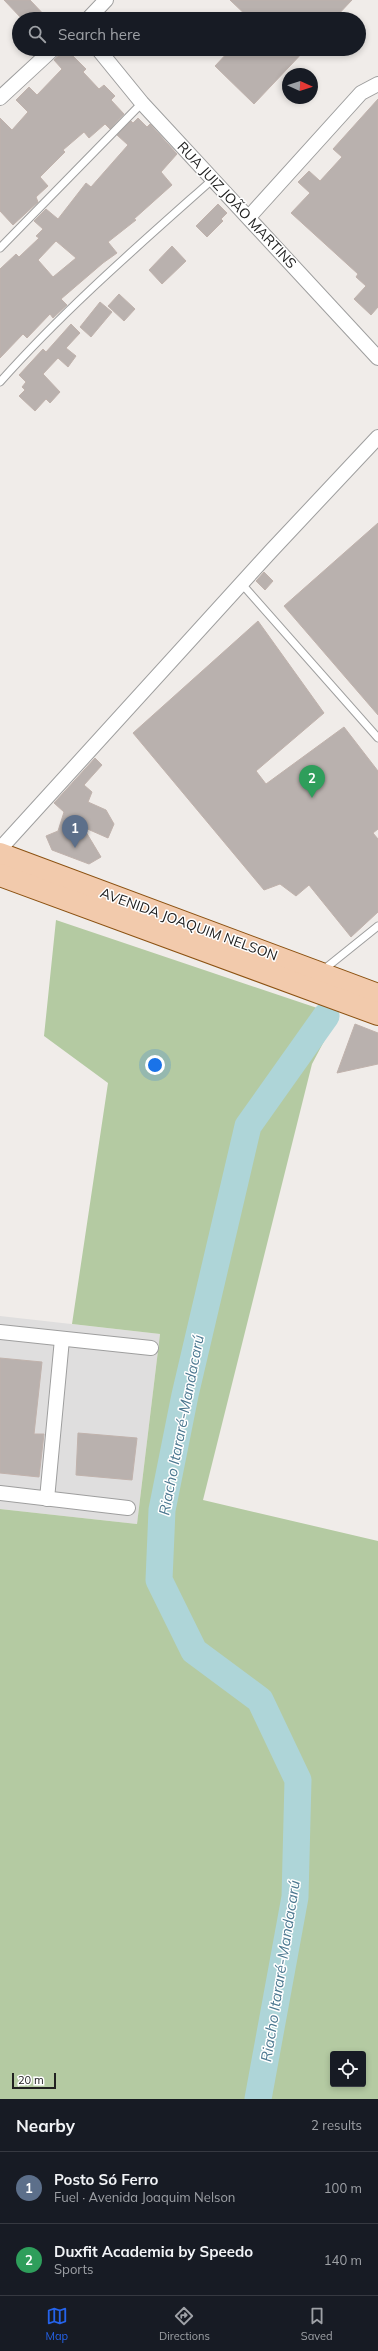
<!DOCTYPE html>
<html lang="en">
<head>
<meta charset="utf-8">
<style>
  :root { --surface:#171b24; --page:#242831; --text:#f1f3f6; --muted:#9ea1a6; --line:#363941; --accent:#2563eb }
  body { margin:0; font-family:Mulish,sans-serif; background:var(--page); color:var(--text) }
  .controls { position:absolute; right:12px; bottom:12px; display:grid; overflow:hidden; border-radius:4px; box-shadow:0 2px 6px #0003 }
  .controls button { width:36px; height:36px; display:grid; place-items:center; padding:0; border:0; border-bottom:1px solid var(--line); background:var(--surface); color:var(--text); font:20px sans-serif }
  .compass { position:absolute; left:282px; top:68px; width:36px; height:36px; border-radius:50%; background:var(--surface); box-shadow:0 2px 6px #0003; rotate:93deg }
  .scale { position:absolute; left:12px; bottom:10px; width:44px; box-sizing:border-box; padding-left:4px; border:2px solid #212121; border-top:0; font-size:11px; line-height:14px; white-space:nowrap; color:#212121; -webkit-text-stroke:3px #fff; paint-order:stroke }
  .you { position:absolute; left:155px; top:1065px; width:14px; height:14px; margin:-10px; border:3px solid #fff; border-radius:50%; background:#1a73e8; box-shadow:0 0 0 6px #1a73e833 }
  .badge { display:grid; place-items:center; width:26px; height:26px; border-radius:50%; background:var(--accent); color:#fff; font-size:13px; font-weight:700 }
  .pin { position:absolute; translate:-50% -33px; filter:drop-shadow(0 1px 2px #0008) }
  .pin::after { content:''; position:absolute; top:21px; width:14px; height:12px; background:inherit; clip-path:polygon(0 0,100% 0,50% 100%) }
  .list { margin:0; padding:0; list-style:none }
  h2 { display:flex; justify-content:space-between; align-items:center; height:52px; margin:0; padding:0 16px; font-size:17px }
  h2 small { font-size:13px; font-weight:400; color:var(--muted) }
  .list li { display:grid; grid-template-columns:26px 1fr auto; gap:12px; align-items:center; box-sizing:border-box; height:72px; padding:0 16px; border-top:1px solid var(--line) }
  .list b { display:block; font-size:15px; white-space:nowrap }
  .list p { margin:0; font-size:13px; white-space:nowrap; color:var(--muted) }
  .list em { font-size:13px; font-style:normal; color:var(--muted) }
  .icon { flex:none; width:22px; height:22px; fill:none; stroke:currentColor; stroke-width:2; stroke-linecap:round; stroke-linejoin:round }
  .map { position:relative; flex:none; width:378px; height:2099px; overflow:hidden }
  .search { position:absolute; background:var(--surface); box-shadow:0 2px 6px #0003; left:12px; right:12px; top:12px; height:44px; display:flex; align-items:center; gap:10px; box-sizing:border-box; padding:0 14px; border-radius:22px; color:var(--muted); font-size:15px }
  .sheet { height:196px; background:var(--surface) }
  nav { display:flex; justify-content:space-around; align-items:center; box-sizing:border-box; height:56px; border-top:1px solid var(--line); background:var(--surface); font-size:11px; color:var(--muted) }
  nav a { display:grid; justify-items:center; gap:2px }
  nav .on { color:var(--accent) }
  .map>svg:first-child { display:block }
  .residential { fill:#dfdede }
  .forest { fill:#b4caa2; fill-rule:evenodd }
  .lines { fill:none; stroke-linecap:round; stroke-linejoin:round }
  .river { stroke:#aed5d8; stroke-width:27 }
  .building { fill:#b9b1ae; stroke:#c0b2ac; fill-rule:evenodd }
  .service-casing { stroke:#9e9e9e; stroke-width:9 }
  .minor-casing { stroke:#9e9e9e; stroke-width:16 }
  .primary-casing { stroke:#8c5212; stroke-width:24 }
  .service { stroke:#fff; stroke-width:7 }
  .minor { stroke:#fff; stroke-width:14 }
  .primary { stroke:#f2caac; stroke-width:22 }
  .labels { text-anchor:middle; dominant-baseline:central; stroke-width:3; stroke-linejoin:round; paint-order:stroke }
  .street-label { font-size:14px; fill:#212121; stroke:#fff }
  .water-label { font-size:15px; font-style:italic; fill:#4c7890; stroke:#fff }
</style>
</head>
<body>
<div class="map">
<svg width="378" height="2099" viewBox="0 0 378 2099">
  <rect width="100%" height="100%" fill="#f0ece9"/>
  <path class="residential" d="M0 1316 160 1334 137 1524 0 1509Z"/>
  <path class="forest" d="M56 920 338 1015 312 1064 203 1500 378 1541V2099H0V1509L137 1524 160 1334 72 1324 108 1083 44 1036ZM333 2054H363V2084H333Z"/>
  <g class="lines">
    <path class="river" d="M258 2099 295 1897 298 1780 260 1700 194 1651 159 1580 162 1510 185 1395 248 1126 326 1016"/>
  </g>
  <g class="building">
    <path d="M4 0H30L48 19H22Z"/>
    <path d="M230 0H352L334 19H250Z"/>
    <path d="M66 49 86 69 83 72 99 89 104 85 115 96 111 100 124 114 110 129 105 124 89 138 84 132 63 150 65 152 40 177 48 186 36 197 38 202 13 225 0 211V118L12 130 28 112 16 100 29 87 37 95 62 69 54 60Z"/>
    <path d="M231 49H306L254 104 215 66Z"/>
    <path d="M378 99V307L371 315 354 299 366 286 356 277 358 274 291 213 310 193 298 182 309 171 320 181 342 157 333 149Z"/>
    <path d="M138 118 147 127 150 124 177 154 161 172 172 185 134 219 136 220 108 242 117 253 103 263 61 299 67 305 53 318 50 314 27 338 23 334 0 358V269L16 254 19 257 39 238 36 236 43 229 34 221 46 209 58 219 86 183 91 187 128 145 117 135 131 121 133 123ZM56 241 76 258 53 277 38 260Z"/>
    <path d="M218 204 227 213 221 219 223 221 207 237 196 226Z"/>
    <path d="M172 246 186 261 162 284 149 270Z"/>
    <path d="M119 294 135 309 124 321 108 306Z"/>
    <path d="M100 302 112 312 91 337 80 327Z"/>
    <path d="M71 324 80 333 66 348 76 356 68 367 58 358 43 374 60 392 50 403 46 399 35 411 19 396 25 390 22 387 26 382 19 375 43 349 46 352Z"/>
    <path d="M378 523V715L284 606Z"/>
    <path d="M264 572 273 581 265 590 256 581Z"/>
    <path d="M258 621 324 713 256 771 266 784 344 727 378 771V829L373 833 378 839V912L351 937 309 885 296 896 280 884 264 890 133 733Z"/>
    <path d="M95 758 102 765 84 785 92 792 88 802 106 810 114 824 108 838 83 827 101 857 89 864 52 850 46 836 58 831 64 812 54 803Z"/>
    <path d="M355 1024 378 1033V1064L337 1073Z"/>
    <path d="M0 1358 42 1362 34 1434H44L39 1477 0 1473Z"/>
    <path d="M78 1433 137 1438 132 1480 76 1475Z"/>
  </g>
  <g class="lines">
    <defs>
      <g id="service">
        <path d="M0 248 142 103"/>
        <path d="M0 382C65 309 139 245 212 180"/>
        <path d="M241 583 378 738"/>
        <path d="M322 971 378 926"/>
      </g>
      <g id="minor">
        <path d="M88 19 106 0"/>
        <path d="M98 49 142 103 378 358"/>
        <path d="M0 98 53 49"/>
        <path d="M249 217 361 93 378 84"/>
        <path d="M0 849 271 551 378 437"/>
        <path d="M0 1332 151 1348"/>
        <path d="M0 1493 128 1508"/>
        <path d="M47 1499 62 1339"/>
      </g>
      <g id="primary">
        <path d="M0 854 378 995"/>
        <path d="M0 875 378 1014"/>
      </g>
    </defs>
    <use href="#service" class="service-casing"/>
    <use href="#minor" class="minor-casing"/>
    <use href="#primary" class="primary-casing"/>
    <use href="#service" class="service"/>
    <use href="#minor" class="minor"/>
    <use href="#primary" class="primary"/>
  </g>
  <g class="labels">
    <g class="street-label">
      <text transform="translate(237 205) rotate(47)">RUA JUIZ JOÃO MARTINS</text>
      <text transform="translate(189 924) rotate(20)">AVENIDA JOAQUIM NELSON</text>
    </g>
    <g class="water-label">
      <text transform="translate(181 1425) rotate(-79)">Riacho Itararé-Mandacarú</text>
      <text transform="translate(280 1971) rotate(-81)">Riacho Itararé-Mandacarú</text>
    </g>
  </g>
</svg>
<div class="controls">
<button><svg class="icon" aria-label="locate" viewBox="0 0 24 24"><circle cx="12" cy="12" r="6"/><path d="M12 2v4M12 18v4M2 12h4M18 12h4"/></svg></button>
</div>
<svg class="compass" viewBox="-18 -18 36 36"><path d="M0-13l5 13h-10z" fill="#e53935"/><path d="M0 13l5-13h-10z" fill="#9ea1a6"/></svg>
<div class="scale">20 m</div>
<div class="you"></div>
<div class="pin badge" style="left:75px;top:848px;background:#5c6f8a">1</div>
<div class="pin badge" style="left:312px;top:798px;background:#2e9e5b">2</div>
<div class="search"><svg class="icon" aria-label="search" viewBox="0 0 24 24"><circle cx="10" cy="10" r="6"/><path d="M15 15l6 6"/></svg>Search here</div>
</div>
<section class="sheet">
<h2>Nearby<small>2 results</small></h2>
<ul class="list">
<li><span class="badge" style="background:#5c6f8a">1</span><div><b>Posto Só Ferro</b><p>Fuel · Avenida Joaquim Nelson</p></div><em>100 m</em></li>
<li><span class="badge" style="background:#2e9e5b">2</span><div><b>Duxfit Academia by Speedo</b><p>Sports</p></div><em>140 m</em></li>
</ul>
</section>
<nav>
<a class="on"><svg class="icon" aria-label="map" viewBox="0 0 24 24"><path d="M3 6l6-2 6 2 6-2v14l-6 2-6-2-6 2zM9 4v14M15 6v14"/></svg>Map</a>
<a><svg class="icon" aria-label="directions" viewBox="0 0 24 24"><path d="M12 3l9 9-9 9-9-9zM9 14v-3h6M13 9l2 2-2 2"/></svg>Directions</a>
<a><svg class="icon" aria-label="saved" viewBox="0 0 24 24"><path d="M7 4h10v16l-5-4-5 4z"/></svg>Saved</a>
</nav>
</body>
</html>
